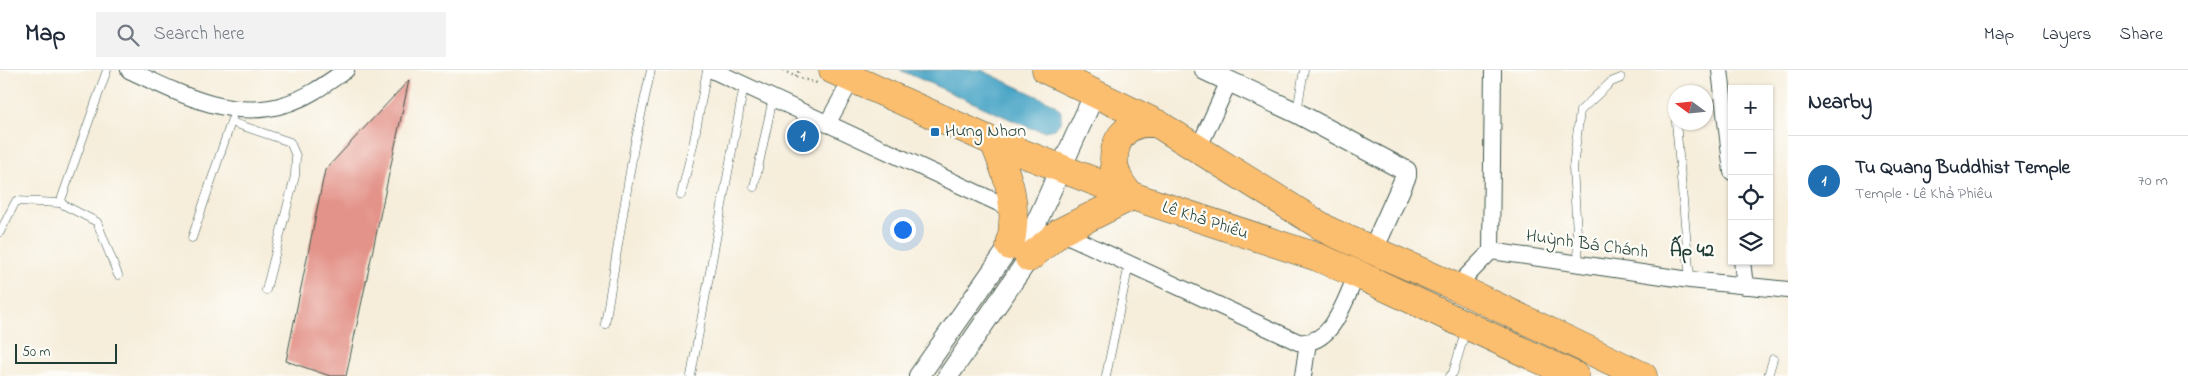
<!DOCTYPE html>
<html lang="en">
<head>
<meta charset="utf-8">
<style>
  :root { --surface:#fff; --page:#f2f2f3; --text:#1f2937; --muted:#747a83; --line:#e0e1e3; --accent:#1f6fb2 }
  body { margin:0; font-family:"Indie Flower",sans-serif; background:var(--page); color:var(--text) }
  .controls { position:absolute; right:15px; top:15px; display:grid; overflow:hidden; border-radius:0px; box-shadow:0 1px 4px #0004 }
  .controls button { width:45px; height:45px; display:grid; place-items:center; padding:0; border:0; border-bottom:1px solid var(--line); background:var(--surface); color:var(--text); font:25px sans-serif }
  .compass { position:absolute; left:1668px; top:15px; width:45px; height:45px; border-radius:50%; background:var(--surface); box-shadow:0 1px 4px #0004; rotate:285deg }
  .scale { position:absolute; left:15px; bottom:12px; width:102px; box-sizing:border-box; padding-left:5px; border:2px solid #1f3d34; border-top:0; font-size:14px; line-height:18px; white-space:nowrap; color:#1f3d34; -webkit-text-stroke:4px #fdfcf7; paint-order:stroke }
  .you { position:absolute; left:902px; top:159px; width:18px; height:18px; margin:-12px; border:4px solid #fff; border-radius:50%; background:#1a73e8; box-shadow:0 0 0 8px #1a73e833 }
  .badge { display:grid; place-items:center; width:32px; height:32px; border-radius:50%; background:var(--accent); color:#fff; font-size:16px; font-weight:700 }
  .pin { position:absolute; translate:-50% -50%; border:2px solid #fff; box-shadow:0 1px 5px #0006 }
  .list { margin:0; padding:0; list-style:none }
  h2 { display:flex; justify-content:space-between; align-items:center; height:65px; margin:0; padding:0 20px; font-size:21px }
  h2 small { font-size:16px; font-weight:400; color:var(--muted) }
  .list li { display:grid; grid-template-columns:32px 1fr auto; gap:15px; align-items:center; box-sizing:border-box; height:90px; padding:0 20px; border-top:1px solid var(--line) }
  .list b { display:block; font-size:19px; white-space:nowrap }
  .list p { margin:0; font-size:16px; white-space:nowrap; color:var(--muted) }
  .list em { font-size:16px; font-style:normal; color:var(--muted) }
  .icon { flex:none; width:28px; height:28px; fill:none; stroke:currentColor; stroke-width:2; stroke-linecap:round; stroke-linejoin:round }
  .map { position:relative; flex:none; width:1788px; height:306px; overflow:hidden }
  header { display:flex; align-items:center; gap:30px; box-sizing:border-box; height:70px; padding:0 25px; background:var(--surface); border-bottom:1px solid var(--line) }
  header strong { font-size:24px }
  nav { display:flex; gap:28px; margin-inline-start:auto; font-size:18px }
  .search { width:350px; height:45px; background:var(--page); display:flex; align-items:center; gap:12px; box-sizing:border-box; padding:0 18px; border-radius:0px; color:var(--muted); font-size:19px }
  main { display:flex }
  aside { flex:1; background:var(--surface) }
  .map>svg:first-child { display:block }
  .water { fill:#48a5c6; stroke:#34717d }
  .building { fill:#e39389 }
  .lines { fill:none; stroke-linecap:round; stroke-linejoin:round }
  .service-casing { stroke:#3f574d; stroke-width:9 }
  .minor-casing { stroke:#3f574d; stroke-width:18 }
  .tertiary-casing { stroke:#3f574d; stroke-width:22 }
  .trunk-casing { stroke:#3f574d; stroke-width:29 }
  .path { stroke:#3f574d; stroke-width:2.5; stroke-dasharray:1 4; stroke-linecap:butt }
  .service { stroke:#fff; stroke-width:8 }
  .minor { stroke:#fff; stroke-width:16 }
  .tertiary { stroke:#fff; stroke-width:20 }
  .trunk { stroke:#fbbd6e; stroke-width:28 }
  .poi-dot { fill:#1f6fb2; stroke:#fdfcf7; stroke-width:2 }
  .labels { text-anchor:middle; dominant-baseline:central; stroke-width:4.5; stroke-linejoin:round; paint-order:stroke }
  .poi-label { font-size:18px; fill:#1f3d34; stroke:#fdfcf7; text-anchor:start }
  .street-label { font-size:18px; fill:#1f3d34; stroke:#fdfcf7 }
  .neighbourhood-label { font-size:19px; font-weight:bold; fill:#1f3d34; stroke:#fdfcf7 }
</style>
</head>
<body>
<header>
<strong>Map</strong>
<div class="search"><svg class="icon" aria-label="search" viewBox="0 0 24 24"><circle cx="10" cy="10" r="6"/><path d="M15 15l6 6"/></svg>Search here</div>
<nav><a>Map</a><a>Layers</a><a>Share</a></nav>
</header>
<main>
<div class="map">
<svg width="1788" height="306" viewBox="0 0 1788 306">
  <rect width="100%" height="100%" fill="#fdfcf7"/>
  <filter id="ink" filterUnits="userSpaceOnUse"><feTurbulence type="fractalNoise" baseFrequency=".02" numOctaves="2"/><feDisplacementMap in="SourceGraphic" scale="10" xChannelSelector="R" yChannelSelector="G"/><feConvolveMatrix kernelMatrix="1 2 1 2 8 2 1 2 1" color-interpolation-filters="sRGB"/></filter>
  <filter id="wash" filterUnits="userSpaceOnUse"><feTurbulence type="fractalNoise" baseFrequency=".0096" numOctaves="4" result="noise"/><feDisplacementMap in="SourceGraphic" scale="20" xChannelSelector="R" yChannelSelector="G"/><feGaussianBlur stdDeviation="1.12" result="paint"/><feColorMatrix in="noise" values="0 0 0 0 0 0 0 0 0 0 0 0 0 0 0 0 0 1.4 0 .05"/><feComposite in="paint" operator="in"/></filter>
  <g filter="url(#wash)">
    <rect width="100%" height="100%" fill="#f6edda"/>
    <path class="water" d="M900 0H981L1054 34 1061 41V51L1055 59 1044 61 1030 58Z"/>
    <g id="blocks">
      <path class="building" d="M409 10 346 306H330L286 291 325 100Z"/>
    </g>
  </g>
  <g filter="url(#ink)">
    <use href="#blocks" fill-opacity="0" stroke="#3f574d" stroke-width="1"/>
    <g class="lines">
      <defs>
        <g id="service">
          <path d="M1297 41 1304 0"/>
          <path d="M231 52 290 72 296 86 295 106 266 220"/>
          <path d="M1676 52 1690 210"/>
          <path d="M754 117 773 28"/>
          <path d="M681 125 694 71 707 0"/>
          <path d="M60 133 97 152 118 205"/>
          <path d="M0 162 16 131 60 133 107 0"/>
          <path d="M192 168 232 49"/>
          <path d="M1579 195 1573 98 1580 41 1611 12 1621 8"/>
          <path d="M605 254 634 77 651 0"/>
          <path d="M691 306 744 15"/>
          <path d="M1106 306 1129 194"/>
          <path d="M1450 306 1453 303 1466 259"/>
          <path d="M1768 306 1773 289"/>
        </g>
        <g id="minor">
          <path d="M129 0C178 23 232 52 286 34 309 27 327 13 346 0"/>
          <path d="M712 0 1018 142"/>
          <path d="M1720 0 1732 102"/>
          <path d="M827 54 852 9"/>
          <path d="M1198 79 1229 11"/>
          <path d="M1056 160 1298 272C1333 277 1345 229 1357 204"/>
          <path d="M1491 181 1493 0"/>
          <path d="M1742 191 1745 216"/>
          <path d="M1456 217 1491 181 1690 210 1788 220"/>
          <path d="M1303 306 1308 272"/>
        </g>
        <g id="tertiary">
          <path d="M1205 0 1297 43 1406 101V106L1373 180"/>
          <path d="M919 306 1010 176 1019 168"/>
          <path d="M948 306 1029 188 1037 151 1095 23"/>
        </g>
        <g id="trunk">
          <path d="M833 0 994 72 1132 126 1317 187 1357 204 1575 306"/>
          <path d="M1046 0 1158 54 1329 161 1456 217 1643 306"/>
          <path d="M994 72C1009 109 1019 136 1010 176"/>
          <path d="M1132 126C1100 99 1112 46 1158 54"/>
          <path d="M1029 188 1060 162 1132 126"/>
        </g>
      </defs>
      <use href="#service" class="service-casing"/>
      <use href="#minor" class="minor-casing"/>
      <use href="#tertiary" class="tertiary-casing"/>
      <use href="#trunk" class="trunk-casing"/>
      <g class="path">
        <path d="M783 0 796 7 817 13"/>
        <path d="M796 7 799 0"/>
      </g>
      <use href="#service" class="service"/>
      <use href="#minor" class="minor"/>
      <use href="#tertiary" class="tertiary"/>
      <use href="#trunk" class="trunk"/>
    </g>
  </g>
  <rect class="poi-dot" x="930" y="57" width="10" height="10" rx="2.5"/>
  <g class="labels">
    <g class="poi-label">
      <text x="945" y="62">Hưng Nhơn</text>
    </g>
    <g class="street-label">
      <text transform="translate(1205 151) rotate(18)">Lê Khả Phiêu</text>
      <text transform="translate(1587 175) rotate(8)">Huỳnh Bá Chánh</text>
    </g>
    <g class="neighbourhood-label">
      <text x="1692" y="181">Ấp 42</text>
    </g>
  </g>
</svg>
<div class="controls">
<button>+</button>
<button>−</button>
<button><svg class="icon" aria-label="locate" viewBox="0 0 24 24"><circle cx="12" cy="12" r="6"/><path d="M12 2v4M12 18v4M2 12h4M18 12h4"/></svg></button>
<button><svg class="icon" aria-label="layers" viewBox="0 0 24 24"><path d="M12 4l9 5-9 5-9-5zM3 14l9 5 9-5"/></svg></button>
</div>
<svg class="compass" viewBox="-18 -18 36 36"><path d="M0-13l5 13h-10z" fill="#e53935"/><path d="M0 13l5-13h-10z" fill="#747a83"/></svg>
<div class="scale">50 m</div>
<div class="you"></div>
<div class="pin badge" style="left:803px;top:66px">1</div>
</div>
<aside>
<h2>Nearby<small></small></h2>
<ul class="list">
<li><span class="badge">1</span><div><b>Tu Quang Buddhist Temple</b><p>Temple · Lê Khả Phiêu</p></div><em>70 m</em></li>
</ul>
</aside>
</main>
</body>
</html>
